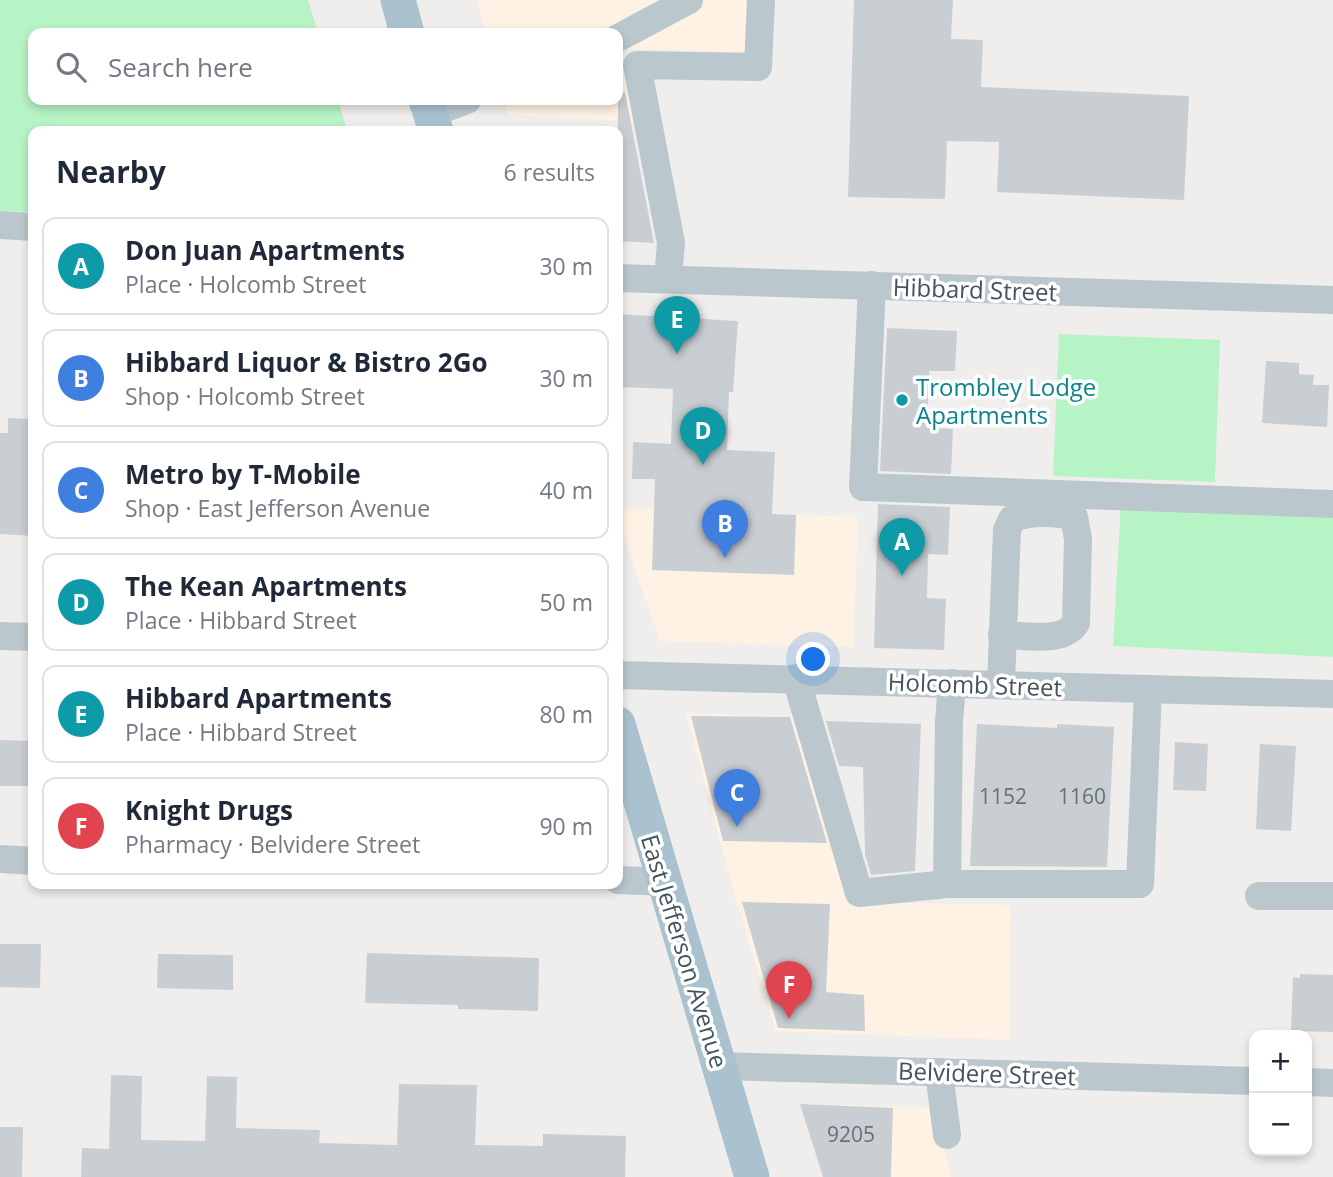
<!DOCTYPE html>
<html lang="en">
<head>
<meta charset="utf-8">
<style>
  :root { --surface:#fff; --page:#f2f2f3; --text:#1f2937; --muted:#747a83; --line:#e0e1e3; --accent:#b45309 }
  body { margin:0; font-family:"Open Sans",sans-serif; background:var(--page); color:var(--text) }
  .controls { position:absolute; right:21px; bottom:21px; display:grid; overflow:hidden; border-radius:14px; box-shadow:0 4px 10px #0003 }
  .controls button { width:63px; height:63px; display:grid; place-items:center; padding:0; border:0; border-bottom:2px solid var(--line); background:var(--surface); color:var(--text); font:35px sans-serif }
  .you { position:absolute; left:814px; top:660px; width:24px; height:24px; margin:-18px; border:5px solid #fff; border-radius:50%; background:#1a73e8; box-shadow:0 0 0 10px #1a73e833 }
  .badge { display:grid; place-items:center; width:46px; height:46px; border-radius:50%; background:var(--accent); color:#fff; font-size:23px; font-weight:700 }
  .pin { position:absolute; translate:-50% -58px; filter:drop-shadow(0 2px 4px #0008) }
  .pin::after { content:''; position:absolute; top:37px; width:24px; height:21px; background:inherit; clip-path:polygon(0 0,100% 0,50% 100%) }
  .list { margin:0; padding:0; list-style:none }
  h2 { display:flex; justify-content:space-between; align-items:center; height:91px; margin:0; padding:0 28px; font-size:30px }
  h2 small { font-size:23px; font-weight:400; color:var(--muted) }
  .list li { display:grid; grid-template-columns:46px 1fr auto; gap:21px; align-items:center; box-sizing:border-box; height:98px; margin:0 14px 14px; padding:0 14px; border:2px solid var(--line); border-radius:14px }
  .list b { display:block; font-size:26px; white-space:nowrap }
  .list p { margin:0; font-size:23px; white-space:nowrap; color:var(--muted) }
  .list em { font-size:23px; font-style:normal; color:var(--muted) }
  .icon { flex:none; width:38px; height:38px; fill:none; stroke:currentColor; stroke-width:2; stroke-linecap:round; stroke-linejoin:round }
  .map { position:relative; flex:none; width:1333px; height:1177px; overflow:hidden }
  .search { position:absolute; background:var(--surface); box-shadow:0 4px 10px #0003; left:28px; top:28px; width:595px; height:77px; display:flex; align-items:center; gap:18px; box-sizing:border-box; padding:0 24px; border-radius:14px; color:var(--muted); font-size:26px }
  .panel { position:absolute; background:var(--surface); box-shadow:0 4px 10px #0003; left:28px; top:126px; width:595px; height:763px; border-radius:14px }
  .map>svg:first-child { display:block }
  .commercial { fill:#fef2e4 }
  .green { fill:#b6f3c5 }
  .building { fill:#c9ced3 }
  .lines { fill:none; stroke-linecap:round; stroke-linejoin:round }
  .minor { stroke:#bac8ce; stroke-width:28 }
  .major { stroke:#aac2cf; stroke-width:35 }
  .culture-dot { fill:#0f9aa8; stroke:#fff; stroke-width:2.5 }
  .labels { text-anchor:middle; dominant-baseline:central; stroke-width:7; stroke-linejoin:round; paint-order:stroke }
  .number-label { font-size:21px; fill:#65727a }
  .street-label { font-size:24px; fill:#44545d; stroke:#fff }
  .culture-label { font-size:24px; fill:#0d838f; stroke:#fff; text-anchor:start }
</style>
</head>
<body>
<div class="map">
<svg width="1333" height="1177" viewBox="0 0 1333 1177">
  <rect width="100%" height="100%" fill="#f0eded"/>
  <g class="commercial">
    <path d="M477 0H747L745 52 620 49 633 121 508 115 504 100H618V33H486Z"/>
    <path d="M618 508 858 517 853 647 660 641 618 519Z"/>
    <path d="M686 713 798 717 850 902 1011 905 1009 1040 776 1031 736 900Z"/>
    <path d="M802 1104 935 1108 951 1177H825Z"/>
  </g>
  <g class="green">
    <path d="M0 0H308L318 33H33V100H338L347 131H33V212L0 211Z"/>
    <path d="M1059 334 1220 340 1215 482 1053 476Z"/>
    <path d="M1121 502 1333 514V657L1113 646Z"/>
  </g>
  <g class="building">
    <path d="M854 0H953L951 39 983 40 981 87 1189 96 1184 200 997 192 999 142 947 141 945 199 848 197Z"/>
    <path d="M625 92 654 243 618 241V93Z"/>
    <path d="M618 314 738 321 733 392H729L727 450 775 452 772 514 796 515 794 575 652 570 655 479H632L633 442 671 444 673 389 618 387Z"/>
    <path d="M887 328 957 331 955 371H929L927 428 953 429 951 474 880 471Z"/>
    <path d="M1266 361 1299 363V374L1314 375 1313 385H1329L1327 427 1262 423Z"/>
    <path d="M8 418 33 419V536L0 534V433H8Z"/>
    <path d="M878 504 950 507 948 555 928 554 927 598 946 599 944 650 874 648Z"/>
    <path d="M691 716 790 717 827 843 723 841Z"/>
    <path d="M826 721 921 724 915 871 871 875 865 854 863 767 839 766Z"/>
    <path d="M977 724 1057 728V724L1114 727 1107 867 970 866Z"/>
    <path d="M0 740 33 741V786H0Z"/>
    <path d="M1175 742 1208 744 1206 791 1173 790Z"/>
    <path d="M1260 744 1296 746 1291 831 1256 829Z"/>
    <path d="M742 902 830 904 826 992 864 995 865 1031 778 1028Z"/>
    <path d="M0 944H41L40 988 0 987Z"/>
    <path d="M367 953 539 958 538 1011 458 1009V1005L365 1003Z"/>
    <path d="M158 954 233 955V990L157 988Z"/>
    <path d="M1300 974 1333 975V1032L1291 1031 1293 977 1300 978Z"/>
    <path d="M111 1075 142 1076 141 1140 205 1141 207 1076 237 1077 236 1128 320 1130 319 1143 397 1145 399 1084 477 1085 475 1145 543 1146V1134L626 1136 625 1177H81L82 1148 109 1149Z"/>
    <path d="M800 1104 893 1108 891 1177H823Z"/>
    <path d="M0 1127H23L22 1177H0Z"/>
  </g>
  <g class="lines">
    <g class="minor">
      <path d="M618 38 689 0"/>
      <path d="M430 114 467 100"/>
      <path d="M0 225 33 227"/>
      <path d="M618 278 1333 300"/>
      <path d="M668 279 671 243 637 65 758 67 761 0"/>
      <path d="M872 285 863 487 1333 504"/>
      <path d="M0 636 33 637"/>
      <path d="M618 675 1333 694"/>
      <path d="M796 678 859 893 947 884H1140L1148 689"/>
      <path d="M1001 684 1007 530 1012 519C1029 511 1056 512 1074 517L1078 539 1076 623C1063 644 1025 635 1002 635"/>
      <path d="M0 859 33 861"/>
      <path d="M618 880 665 882"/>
      <path d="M947 884 949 722 952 683"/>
      <path d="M1259 896H1333"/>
      <path d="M719 1066 1254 1081"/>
      <path d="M939 1072 947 1135"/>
      <path d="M1307 1082 1333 1083"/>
    </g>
    <g class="major">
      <path d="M398 0 407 33"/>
      <path d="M426 100 436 131"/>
      <path d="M618 724 752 1177"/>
    </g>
  </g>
  <circle class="culture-dot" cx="902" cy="400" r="7"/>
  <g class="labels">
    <g class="number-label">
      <text x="1003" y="796">1152</text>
      <text x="1082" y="796">1160</text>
      <text x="851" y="1134">9205</text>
    </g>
    <g class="street-label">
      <text transform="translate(975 289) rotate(2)">Hibbard Street</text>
      <text transform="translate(975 684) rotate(2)">Holcomb Street</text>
      <text transform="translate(685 951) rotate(73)">East Jefferson Avenue</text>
      <text transform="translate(987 1073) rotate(2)">Belvidere Street</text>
    </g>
    <g class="culture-label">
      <text x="916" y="386">Trombley Lodge<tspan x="916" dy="28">Apartments</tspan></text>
    </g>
  </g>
</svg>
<div class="controls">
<button>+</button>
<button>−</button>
</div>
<div class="you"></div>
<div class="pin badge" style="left:902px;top:576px;background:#0f9aa8">A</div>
<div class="pin badge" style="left:725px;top:558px;background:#3f7fe0">B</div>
<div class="pin badge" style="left:737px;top:827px;background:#3f7fe0">C</div>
<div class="pin badge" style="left:703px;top:465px;background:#0f9aa8">D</div>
<div class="pin badge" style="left:677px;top:354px;background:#0f9aa8">E</div>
<div class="pin badge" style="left:789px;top:1019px;background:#e0444e">F</div>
<div class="search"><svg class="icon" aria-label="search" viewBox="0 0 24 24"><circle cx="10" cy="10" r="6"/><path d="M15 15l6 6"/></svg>Search here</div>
<section class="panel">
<h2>Nearby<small>6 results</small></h2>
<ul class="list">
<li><span class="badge" style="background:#0f9aa8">A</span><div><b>Don Juan Apartments</b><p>Place · Holcomb Street</p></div><em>30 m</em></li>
<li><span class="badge" style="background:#3f7fe0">B</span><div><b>Hibbard Liquor &amp; Bistro 2Go</b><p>Shop · Holcomb Street</p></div><em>30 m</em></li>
<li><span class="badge" style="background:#3f7fe0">C</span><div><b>Metro by T-Mobile</b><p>Shop · East Jefferson Avenue</p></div><em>40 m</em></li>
<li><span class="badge" style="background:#0f9aa8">D</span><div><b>The Kean Apartments</b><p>Place · Hibbard Street</p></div><em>50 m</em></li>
<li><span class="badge" style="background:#0f9aa8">E</span><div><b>Hibbard Apartments</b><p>Place · Hibbard Street</p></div><em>80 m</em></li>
<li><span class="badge" style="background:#e0444e">F</span><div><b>Knight Drugs</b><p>Pharmacy · Belvidere Street</p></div><em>90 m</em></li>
</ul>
</section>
</div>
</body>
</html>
